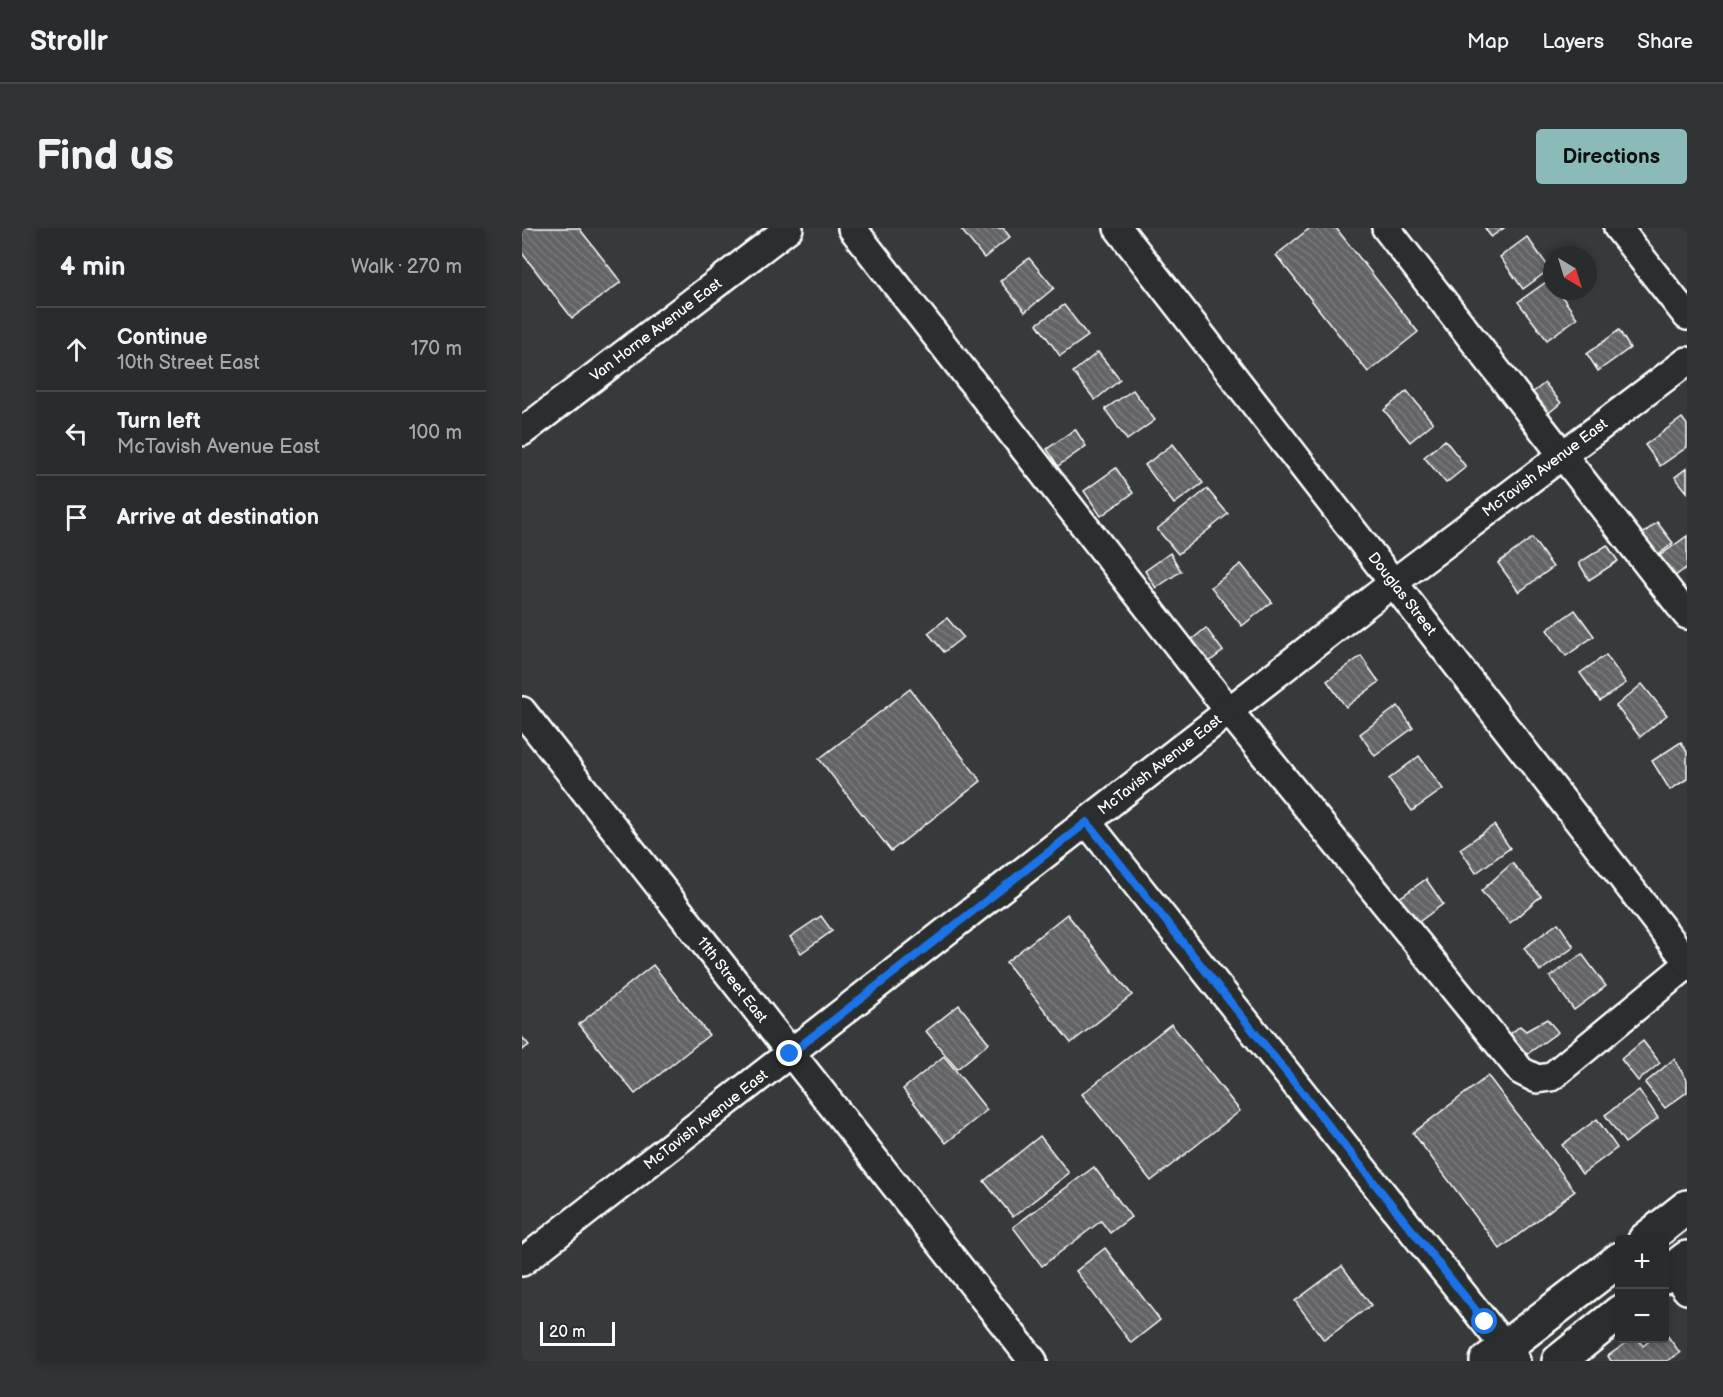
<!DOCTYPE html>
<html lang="en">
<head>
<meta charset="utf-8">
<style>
  :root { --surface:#292c2c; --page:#313434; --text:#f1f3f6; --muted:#a5a7a9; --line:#454848; --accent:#8bbbb9 }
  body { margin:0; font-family:"Balsamiq Sans",sans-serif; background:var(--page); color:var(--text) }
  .controls { position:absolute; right:18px; bottom:18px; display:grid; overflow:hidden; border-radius:6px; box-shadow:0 3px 9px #0003 }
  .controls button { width:54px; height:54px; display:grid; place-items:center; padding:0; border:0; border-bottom:2px solid var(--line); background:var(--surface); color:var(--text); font:30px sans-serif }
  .compass { position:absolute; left:1021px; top:18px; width:54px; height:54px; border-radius:50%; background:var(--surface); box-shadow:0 3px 9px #0003; rotate:142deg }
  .scale { position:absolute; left:18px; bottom:15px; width:75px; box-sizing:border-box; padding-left:6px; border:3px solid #fff; border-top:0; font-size:16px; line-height:21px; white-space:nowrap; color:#fff; -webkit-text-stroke:4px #2a2d2e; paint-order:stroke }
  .stop { position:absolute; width:18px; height:18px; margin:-14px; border:4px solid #1a73e8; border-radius:50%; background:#fff }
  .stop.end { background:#1a73e8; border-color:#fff; box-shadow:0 2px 6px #0008 }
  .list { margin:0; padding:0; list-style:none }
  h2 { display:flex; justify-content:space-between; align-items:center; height:78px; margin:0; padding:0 24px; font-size:26px }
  h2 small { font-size:20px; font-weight:400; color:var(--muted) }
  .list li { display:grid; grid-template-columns:39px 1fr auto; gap:18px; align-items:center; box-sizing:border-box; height:84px; padding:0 24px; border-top:2px solid var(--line) }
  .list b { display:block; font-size:22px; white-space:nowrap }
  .list p { margin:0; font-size:20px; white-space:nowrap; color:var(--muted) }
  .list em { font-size:20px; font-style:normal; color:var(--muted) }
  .icon { flex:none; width:33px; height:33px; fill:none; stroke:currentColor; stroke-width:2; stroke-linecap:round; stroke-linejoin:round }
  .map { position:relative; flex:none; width:1165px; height:1133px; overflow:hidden; border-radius:6px }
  header { display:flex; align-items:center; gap:36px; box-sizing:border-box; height:84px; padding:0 30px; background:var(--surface); border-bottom:2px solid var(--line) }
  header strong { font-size:28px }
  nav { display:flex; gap:33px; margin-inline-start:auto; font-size:21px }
  .intro { display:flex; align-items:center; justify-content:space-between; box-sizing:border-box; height:144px; padding:0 36px }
  h1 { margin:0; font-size:42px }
  .button { padding:15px 27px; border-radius:6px; background:var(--accent); color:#111; font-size:21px; font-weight:700 }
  main { display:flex; gap:36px; padding:0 36px }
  aside { flex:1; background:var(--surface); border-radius:6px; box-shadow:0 3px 9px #0003 }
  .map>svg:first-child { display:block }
  .building { fill:url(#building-back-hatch); stroke:#fff; stroke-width:1.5 }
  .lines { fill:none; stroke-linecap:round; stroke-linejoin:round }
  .minor-casing { stroke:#fff; stroke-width:32 }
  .major-casing { stroke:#fff; stroke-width:38 }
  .minor { stroke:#2a2d2e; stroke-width:27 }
  .major { stroke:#2a2d2e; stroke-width:33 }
  .route { stroke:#1a73e8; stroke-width:8 }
  .labels { text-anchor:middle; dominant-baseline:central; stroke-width:5; stroke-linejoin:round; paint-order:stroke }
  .street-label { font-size:15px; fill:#fff; stroke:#2a2d2e }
</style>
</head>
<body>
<header>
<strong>Strollr</strong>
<nav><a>Map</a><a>Layers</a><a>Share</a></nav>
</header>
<div class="intro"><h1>Find us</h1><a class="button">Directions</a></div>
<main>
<aside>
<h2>4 min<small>Walk · 270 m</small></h2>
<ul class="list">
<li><svg class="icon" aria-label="ahead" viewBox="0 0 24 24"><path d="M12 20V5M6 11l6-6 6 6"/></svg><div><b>Continue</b><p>10th Street East</p></div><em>170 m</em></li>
<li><svg class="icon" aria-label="left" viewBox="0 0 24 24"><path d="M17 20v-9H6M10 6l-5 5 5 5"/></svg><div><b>Turn left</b><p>McTavish Avenue East</p></div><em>100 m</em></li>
<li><svg class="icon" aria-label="arrive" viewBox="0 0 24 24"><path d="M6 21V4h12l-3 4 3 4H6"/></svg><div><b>Arrive at destination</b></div></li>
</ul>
</aside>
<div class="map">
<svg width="1165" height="1133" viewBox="0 0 1165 1133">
  <defs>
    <pattern id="building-back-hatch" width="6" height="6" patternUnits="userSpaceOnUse" patternTransform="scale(1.5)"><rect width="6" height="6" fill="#636465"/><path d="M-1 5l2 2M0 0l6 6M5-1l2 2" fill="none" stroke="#7a7b7c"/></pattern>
  </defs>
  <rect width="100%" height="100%" fill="#373a3b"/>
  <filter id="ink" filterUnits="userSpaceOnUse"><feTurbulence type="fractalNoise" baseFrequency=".0167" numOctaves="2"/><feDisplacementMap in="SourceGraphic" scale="12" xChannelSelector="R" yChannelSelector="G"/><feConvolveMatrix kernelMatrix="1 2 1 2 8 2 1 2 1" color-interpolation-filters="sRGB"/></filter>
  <g filter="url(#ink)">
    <g class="building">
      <path d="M0 0H57L99 54 50 90 0 25Z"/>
      <path d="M438 0H481L488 9 462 30Z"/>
      <path d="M788 0H814L896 104 846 144 754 27Z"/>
      <path d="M963 0H982L969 9Z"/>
      <path d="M1005 9 1028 41 1001 61 978 29Z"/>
      <path d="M507 30 532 60 503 84 478 53Z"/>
      <path d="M1027 52 1030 55V63H1036L1055 90 1025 112 996 74Z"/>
      <path d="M542 77 566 108 538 128 515 96Z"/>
      <path d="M1097 102 1108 120 1076 143 1065 126Z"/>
      <path d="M576 124 598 152 573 172 551 144Z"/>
      <path d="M1023 155 1039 175 1023 188 1006 168Z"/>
      <path d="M611 162 633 192 605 212 583 181Z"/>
      <path d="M885 163 911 195 888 214 862 182Z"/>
      <path d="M1160 190 1165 197V219L1138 238 1123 217Z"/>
      <path d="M553 201 564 218 536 238 525 221Z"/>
      <path d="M923 212 944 239 924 255 902 229Z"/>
      <path d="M651 216 681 255 652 276 623 237Z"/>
      <path d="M594 240 611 265 579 288 562 263Z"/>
      <path d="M1165 240V264L1153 249Z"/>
      <path d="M685 261 706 286 656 326 635 301Z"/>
      <path d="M1135 294 1151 315 1134 329 1117 309Z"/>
      <path d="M1165 308V339L1152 349 1136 329Z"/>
      <path d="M1010 310 1031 339 997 364 976 335Z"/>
      <path d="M1085 317 1096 333 1067 352 1057 335Z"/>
      <path d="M648 325 659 343 634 360 623 343Z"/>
      <path d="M719 336 750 374 720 398 689 359Z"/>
      <path d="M1053 382 1072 408 1044 428 1025 402Z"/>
      <path d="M425 390 441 409 422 424 406 405Z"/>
      <path d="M684 400 701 423 687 434 669 412Z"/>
      <path d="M1084 427 1104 455 1078 473 1058 445Z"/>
      <path d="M839 428 857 454 824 479 805 453Z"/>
      <path d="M1120 456 1145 487 1118 509 1094 478Z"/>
      <path d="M388 461 459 553 369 623 297 531Z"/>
      <path d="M876 478 891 500 853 528 838 506Z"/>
      <path d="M1159 514 1165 524V551L1148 562 1130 533Z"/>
      <path d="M897 528 921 561 890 583 867 551Z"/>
      <path d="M972 597 988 620 954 645 938 621Z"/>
      <path d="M990 635 1019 668 988 695 959 663Z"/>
      <path d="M904 651 921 676 894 696 876 671Z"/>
      <path d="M545 686 610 767 549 815 484 734Z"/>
      <path d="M299 688 310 703 279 725 268 709Z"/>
      <path d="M1036 695 1052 719 1018 743 1002 720Z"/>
      <path d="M1060 726 1084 758 1052 782 1028 749Z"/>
      <path d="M131 737 187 807 113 866 57 796Z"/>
      <path d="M437 777 467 815 435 841 404 803Z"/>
      <path d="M1025 791 1036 804 1001 829 986 808 998 798 1004 803Z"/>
      <path d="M649 796 718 883 629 953 560 866Z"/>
      <path d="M0 809 7 817 0 822Z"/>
      <path d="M1121 813 1138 835 1116 853 1099 831Z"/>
      <path d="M422 828 465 882 424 915 381 861Z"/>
      <path d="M1152 831 1165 852V864L1143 880 1123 855Z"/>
      <path d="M966 848 1053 963 978 1021 891 905Z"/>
      <path d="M1117 862 1136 890 1103 915 1083 887Z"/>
      <path d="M1075 891 1095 920 1060 946 1040 917Z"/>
      <path d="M518 908 547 945 491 989 462 953Z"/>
      <path d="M572 939 609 989 588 1005 579 993 520 1038 491 999Z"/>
      <path d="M583 1020 638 1092 609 1115 554 1043Z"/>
      <path d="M820 1038 849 1077 802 1112 773 1073Z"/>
      <path d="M1142 1103 1158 1125 1145 1133H1089L1086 1128 1111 1110H1115L1121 1118 1131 1110H1142Z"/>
    </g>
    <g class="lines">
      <defs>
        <g id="minor">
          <path d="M330 0 707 483 999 843 1015 851 1029 849 1165 737"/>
          <path d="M596 0 1165 733"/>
          <path d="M864 0 1165 387"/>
          <path d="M1096 0 1165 88"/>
          <path d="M0 204 267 0"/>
          <path d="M0 483 511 1133"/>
          <path d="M565 594 994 1133"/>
          <path d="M0 1034 871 355 1165 133"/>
          <path d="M1149 1042 1165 1062"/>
        </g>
        <g id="major">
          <path d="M1123 1012 1165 979"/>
          <path d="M1142 1048 1165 1030"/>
          <path d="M965 1133 1098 1031"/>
          <path d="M1037 1133 1098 1084"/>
        </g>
      </defs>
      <use href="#minor" class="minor-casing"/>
      <use href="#major" class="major-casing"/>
      <use href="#minor" class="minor"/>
      <use href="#major" class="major"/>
    </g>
  </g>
  <g class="lines" filter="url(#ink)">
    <path class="route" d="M268 826 565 594 963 1094"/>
  </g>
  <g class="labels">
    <g class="street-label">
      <text transform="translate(134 102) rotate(-37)">Van Horne Avenue East</text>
      <text transform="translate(1023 240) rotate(-37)">McTavish Avenue East</text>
      <text transform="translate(880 366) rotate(52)">Douglas Street</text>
      <text transform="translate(638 537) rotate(-38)">McTavish Avenue East</text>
      <text transform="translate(210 752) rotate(52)">11th Street East</text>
      <text transform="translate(184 892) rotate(-38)">McTavish Avenue East</text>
    </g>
  </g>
</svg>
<div class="controls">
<button>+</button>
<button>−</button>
</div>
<svg class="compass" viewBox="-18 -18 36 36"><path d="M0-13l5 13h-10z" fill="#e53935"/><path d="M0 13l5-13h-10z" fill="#a5a7a9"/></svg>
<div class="scale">20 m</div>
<div class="stop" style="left:963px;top:1094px"></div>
<div class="stop end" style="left:268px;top:826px"></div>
</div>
</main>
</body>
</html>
